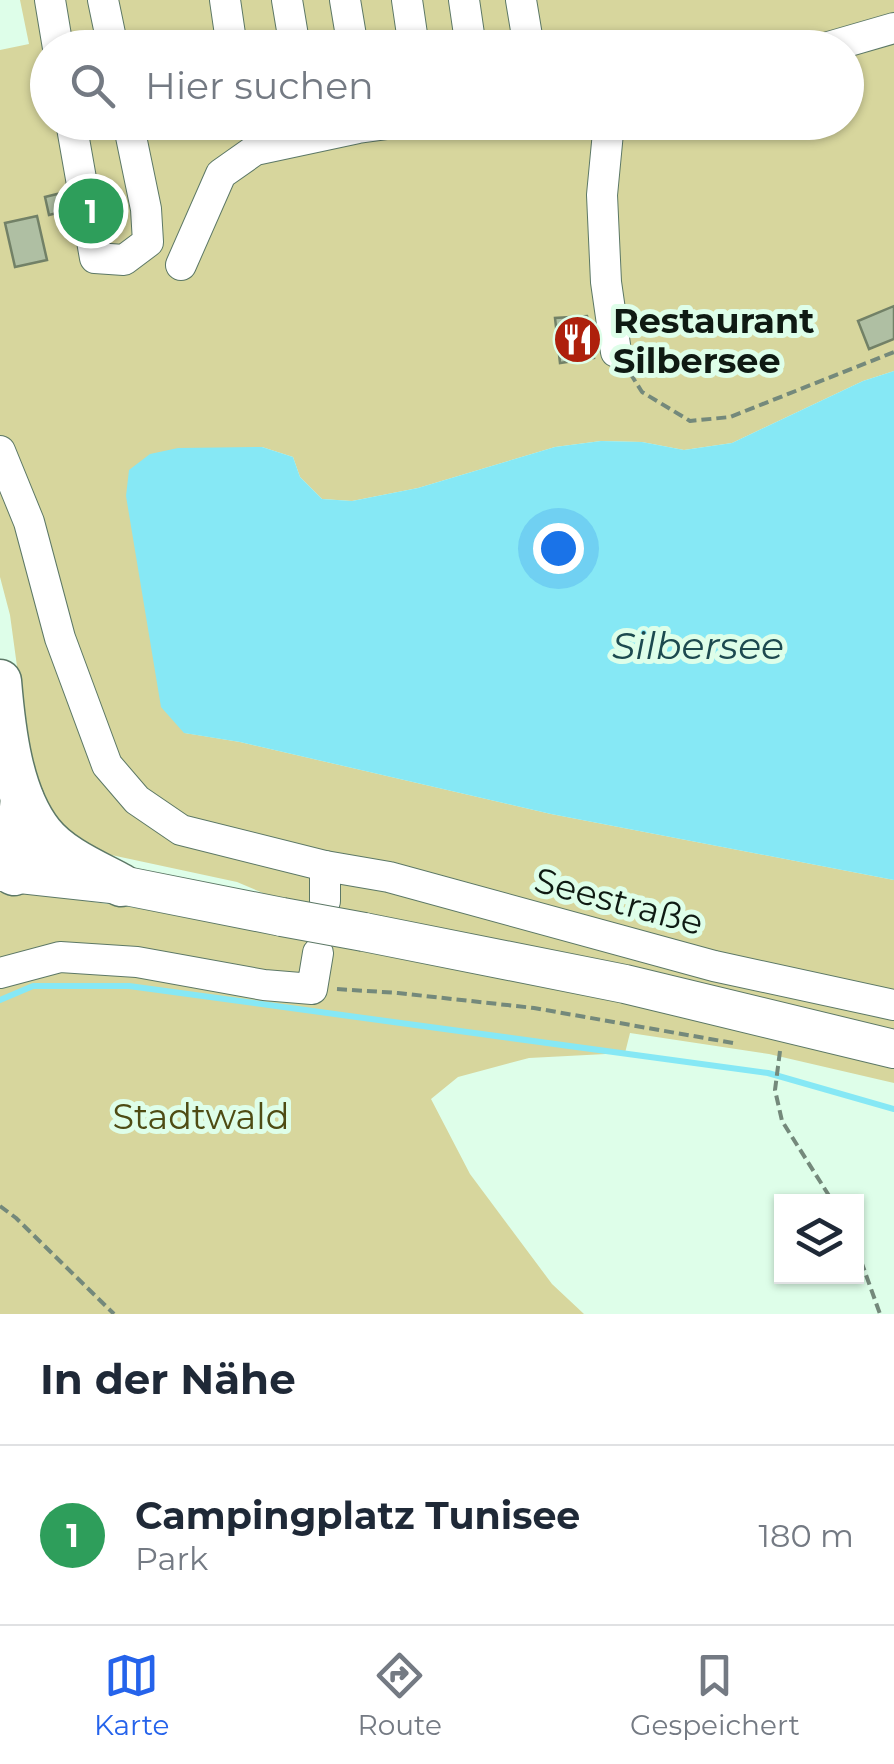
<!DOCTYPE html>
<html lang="de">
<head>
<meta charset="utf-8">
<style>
  :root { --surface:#fff; --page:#f2f2f3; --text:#1f2937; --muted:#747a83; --line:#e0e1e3; --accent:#2563eb }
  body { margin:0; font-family:Montserrat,sans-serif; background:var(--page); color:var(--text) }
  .controls { position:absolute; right:30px; bottom:30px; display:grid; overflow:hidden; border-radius:0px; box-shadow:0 2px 8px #0004 }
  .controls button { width:90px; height:90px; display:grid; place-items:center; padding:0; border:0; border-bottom:2px solid var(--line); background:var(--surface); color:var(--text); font:50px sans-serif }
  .you { position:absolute; left:558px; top:548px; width:35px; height:35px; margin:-25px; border:8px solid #fff; border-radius:50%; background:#1a73e8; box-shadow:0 0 0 15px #1a73e833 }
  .badge { display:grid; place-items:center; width:65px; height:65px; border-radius:50%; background:var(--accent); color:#fff; font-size:32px; font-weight:700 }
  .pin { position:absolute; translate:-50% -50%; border:5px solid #fff; box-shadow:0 2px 10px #0006 }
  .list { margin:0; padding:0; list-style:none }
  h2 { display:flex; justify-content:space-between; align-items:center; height:130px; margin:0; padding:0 40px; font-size:42px }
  h2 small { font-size:32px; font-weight:400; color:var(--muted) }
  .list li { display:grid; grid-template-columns:65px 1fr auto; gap:30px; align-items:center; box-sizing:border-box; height:180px; padding:0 40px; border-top:2px solid var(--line) }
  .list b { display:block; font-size:38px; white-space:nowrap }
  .list p { margin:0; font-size:32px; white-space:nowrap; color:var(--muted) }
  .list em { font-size:32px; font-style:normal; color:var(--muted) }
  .icon { flex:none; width:55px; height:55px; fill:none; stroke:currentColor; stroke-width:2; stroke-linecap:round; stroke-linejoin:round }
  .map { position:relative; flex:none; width:894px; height:1314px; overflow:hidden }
  .search { position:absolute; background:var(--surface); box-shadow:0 2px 8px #0004; left:30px; right:30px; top:30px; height:110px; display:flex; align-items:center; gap:25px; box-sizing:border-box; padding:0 35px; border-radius:55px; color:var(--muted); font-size:38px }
  .sheet { height:310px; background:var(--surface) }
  nav { display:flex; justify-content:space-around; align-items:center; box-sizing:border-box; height:140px; border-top:2px solid var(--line); background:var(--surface); font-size:28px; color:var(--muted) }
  nav a { display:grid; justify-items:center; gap:5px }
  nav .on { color:var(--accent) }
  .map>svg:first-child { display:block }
  .green { fill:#d7d69d; fill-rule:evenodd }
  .water { fill:#86e8f5 }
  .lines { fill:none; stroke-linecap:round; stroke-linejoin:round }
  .stream { stroke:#86e8f5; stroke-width:6 }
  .building { fill:#afbfa3; stroke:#728167; stroke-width:2.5 }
  .minor-casing { stroke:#5c7866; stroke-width:32 }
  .major-casing { stroke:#5c7866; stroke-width:40 }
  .highway-casing { stroke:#5c7866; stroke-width:45 }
  .path { stroke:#74897b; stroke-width:4; stroke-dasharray:10 5; stroke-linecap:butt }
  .minor { stroke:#fff; stroke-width:30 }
  .major { stroke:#fff; stroke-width:38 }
  .highway { stroke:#fff; stroke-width:42 }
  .major-bridge-casing { stroke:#5c7866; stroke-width:40; stroke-linecap:butt }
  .major-bridge { stroke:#fff; stroke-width:38 }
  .labels { text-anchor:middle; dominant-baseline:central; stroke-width:10; stroke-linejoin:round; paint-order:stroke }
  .poi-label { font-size:35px; font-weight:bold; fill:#0f1a13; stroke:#defee9; text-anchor:start }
  .street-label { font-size:35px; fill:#0f1a13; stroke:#defee9 }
  .park-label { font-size:35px; fill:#4e4b14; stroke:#defee9 }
  .water-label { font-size:38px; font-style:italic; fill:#1c494f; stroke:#defee9 }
</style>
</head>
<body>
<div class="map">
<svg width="894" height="1314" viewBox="0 0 894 1314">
  <rect width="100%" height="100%" fill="#defee9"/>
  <path class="green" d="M20 0H894V371L863 381 732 443 684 450 642 442 601 441 555 447 418 488 352 501 322 499 300 477 293 457 262 447 248 448 185 733 240 742 551 814 894 880V1083L769 1054 630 1033 625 1053 529 1058 458 1077 431 1099 470 1174 552 1284 584 1314H0V889L216 919 284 902 237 882 102 853 67 840 34 791 10 615 0 577V50L29 44ZM48 48H846V122H48Z"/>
  <path class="water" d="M894 371V880L551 814 240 742 184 733 161 707 126 496 129 470 150 454 178 448 262 447 293 457 300 477 322 499 352 501 418 488 555 447 601 441 642 442 684 450 732 443 863 381Z"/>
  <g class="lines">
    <path class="stream" d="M0 1000 33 986H129L768 1073 894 1109"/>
  </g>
  <g class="building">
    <path d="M65 192 69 210 49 215 45 197Z"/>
    <path d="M37 216 47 260 15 267 5 223Z"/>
    <path d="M894 306V339L869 349 858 321Z"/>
    <path d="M587 316 591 338 598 337 599 342 592 343 594 358 560 363 555 318Z"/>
  </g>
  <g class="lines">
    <defs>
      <g id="minor">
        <path d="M50 0 58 48"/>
        <path d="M103 0 113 48"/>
        <path d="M225 0 232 48"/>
        <path d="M287 0 295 48"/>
        <path d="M345 0 353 48"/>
        <path d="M407 0 414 48"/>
        <path d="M464 0 471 48"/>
        <path d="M521 0 529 48"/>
        <path d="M825 48 894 28"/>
        <path d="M71 122 95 258 124 260 148 242 146 209 128 122"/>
        <path d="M609 122 602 195 606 282 616 352"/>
        <path d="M181 265 221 174 255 150 358 128 402 122"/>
        <path d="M0 451 29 522 60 638 107 765 137 800 181 830 325 866V901"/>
        <path d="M325 866 389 877 714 966 894 1005"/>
        <path d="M0 973 60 957 137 962 264 985 312 989 318 953"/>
      </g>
      <g id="major">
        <path d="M0 872 121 885 282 917"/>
        <path d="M364 932 625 984 894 1049"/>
      </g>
      <g id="highway">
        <path d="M0 681C4 729 11 794 42 833 61 857 95 871 121 885"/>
        <path d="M14 874 22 798"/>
      </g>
    </defs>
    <use href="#minor" class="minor-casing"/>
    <use href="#major" class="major-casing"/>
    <use href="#highway" class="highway-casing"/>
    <g class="path">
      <path d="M630 373 642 392 690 421 730 417 894 352"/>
      <path d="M337 989 398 993 534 1008 733 1043"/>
      <path d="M780 1051 775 1090 782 1121 833 1202"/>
      <path d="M0 1206 16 1218 114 1314"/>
      <path d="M856 1247 880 1314"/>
    </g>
    <use href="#minor" class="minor"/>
    <use href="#major" class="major"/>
    <use href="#highway" class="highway"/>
    <defs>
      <path id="major-bridge" d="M282 917 364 932"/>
    </defs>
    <use href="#major-bridge" class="major-bridge-casing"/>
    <use href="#major-bridge" class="major-bridge"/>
  </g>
  <defs>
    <symbol id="restaurant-disc" viewBox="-11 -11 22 22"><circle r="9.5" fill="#ae200c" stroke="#defee9"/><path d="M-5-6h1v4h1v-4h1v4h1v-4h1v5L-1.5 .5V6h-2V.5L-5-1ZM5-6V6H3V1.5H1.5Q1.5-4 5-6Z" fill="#fff"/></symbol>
  </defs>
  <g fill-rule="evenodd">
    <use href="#restaurant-disc" x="550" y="312" width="55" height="55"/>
  </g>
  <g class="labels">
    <g class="poi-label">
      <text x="613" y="320">Restaurant<tspan x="613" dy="40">Silbersee</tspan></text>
    </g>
    <g class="street-label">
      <text transform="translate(619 901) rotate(15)">Seestraße</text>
    </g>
    <g class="park-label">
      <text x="201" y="1116">Stadtwald</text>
    </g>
    <g class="water-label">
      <text x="698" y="645">Silbersee</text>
    </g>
  </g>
</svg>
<div class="controls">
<button><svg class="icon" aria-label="layers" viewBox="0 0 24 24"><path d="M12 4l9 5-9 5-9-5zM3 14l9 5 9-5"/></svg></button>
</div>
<div class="you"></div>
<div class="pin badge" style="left:91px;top:211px;background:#2e9e5b">1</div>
<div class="search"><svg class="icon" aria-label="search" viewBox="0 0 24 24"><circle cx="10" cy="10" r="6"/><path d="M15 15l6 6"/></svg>Hier suchen</div>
</div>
<section class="sheet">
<h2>In der Nähe<small></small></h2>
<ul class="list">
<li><span class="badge" style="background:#2e9e5b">1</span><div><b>Campingplatz Tunisee</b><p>Park</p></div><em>180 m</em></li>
</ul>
</section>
<nav>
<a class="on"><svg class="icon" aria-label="map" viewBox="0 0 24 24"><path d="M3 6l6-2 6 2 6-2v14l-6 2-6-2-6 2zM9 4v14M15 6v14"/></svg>Karte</a>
<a><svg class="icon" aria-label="directions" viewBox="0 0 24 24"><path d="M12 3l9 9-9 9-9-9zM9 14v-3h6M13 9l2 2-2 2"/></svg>Route</a>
<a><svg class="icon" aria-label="saved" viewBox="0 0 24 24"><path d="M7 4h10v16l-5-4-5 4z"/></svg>Gespeichert</a>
</nav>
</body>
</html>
